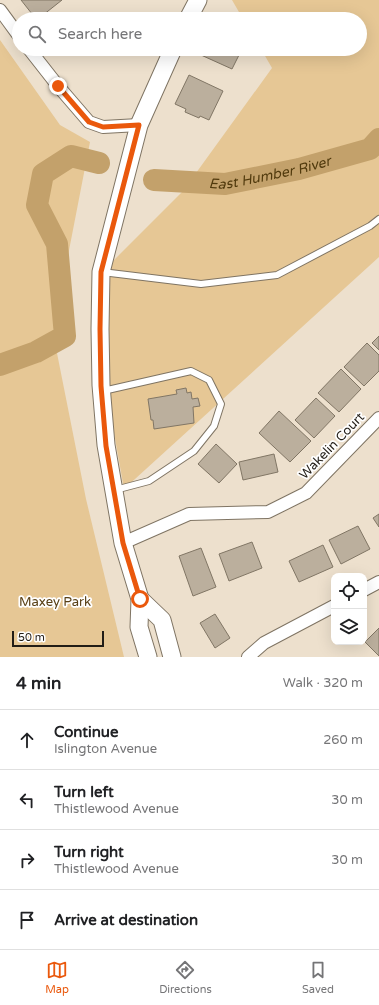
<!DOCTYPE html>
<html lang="en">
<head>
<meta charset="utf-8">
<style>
  :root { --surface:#fff; --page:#f6f6f6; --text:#202124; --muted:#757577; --line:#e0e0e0; --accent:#ea580c }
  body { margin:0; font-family:"Varela Round",sans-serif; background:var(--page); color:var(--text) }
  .controls { position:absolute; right:12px; bottom:12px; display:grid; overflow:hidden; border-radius:8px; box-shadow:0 4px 16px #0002 }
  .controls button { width:36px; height:36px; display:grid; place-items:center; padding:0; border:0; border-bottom:1px solid var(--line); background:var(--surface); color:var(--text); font:20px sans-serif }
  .scale { position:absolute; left:12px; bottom:10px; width:92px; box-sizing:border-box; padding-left:4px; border:2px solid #221d16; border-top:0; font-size:11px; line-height:14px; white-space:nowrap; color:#221d16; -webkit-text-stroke:3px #fff; paint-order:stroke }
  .stop { position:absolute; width:12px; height:12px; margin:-9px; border:3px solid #ea580c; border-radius:50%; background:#fff }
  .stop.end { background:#ea580c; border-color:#fff; box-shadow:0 1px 4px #0008 }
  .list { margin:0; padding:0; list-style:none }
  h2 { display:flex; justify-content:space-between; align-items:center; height:52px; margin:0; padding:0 16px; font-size:17px }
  h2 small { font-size:13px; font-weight:400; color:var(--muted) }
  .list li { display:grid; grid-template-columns:26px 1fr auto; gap:12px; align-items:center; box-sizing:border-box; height:60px; padding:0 16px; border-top:1px solid var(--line) }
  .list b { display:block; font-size:15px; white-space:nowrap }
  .list p { margin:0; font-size:13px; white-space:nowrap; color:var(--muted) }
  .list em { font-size:13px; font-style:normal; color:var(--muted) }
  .icon { flex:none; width:22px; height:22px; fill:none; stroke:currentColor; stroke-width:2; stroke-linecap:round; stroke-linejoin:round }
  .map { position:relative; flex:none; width:379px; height:657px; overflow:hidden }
  .search { position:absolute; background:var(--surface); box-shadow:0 4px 16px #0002; left:12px; right:12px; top:12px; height:44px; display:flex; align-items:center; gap:10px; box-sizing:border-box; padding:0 14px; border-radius:22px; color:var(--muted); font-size:15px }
  .sheet { height:292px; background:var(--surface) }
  nav { display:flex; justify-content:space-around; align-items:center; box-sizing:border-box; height:56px; border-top:1px solid var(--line); background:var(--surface); font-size:11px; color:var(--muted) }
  nav a { display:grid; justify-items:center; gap:2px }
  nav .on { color:var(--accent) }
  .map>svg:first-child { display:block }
  .green { fill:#e6c795 }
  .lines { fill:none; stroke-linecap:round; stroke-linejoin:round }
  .river { stroke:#c3a16b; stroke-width:22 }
  .building { fill:#bbaf9d; stroke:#817665 }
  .lane-casing { stroke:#7f7463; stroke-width:8 }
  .street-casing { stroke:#7f7463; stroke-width:14 }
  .secondary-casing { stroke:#7f7463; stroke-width:19 }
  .lane { stroke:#fff; stroke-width:6 }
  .street { stroke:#fff; stroke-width:12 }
  .secondary { stroke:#fff; stroke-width:17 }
  .route { stroke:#ea580c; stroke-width:5 }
  .labels { text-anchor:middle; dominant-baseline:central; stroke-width:3.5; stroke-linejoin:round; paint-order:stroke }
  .street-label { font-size:13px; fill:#221d16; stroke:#fff }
  .park-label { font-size:13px; fill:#594016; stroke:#fff }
  .water-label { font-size:14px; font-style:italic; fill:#513a0d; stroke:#fff }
</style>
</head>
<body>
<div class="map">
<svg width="379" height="657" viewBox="0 0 379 657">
  <rect width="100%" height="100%" fill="#ede0cd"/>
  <g class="green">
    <path d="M232 0H379V257L124 489 110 410 106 268 183 191 272 68 261 49H360V19H243Z"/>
    <path d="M0 40 60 125 90 142 53 333 86 499 124 657H0Z"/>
  </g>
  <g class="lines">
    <g class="river">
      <path id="s1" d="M154 180 225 184 299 169 370 149 379 139"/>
      <path d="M0 365 36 352 65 336 57 244 37 205 43 174 71 156 99 163"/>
    </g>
  </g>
  <g class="building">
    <path d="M21 0H62L38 19H36Z"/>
    <path d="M202 49H231L240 53 232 69 201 55Z"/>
    <path d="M189 75 223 91 209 120 200 116 199 118 185 112 186 109 175 104Z"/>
    <path d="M379 336V350L372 343Z"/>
    <path d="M367 343 379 355V371L364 386 344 367Z"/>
    <path d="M341 369 361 389 339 412 318 393Z"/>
    <path d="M186 388 187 393 191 392 192 399 198 398 200 406 193 407 194 423 154 429 153 420H151L148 399 177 394 176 390Z"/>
    <path d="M316 398 335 416 314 438 295 420Z"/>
    <path d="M279 411 311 441 290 462 259 433Z"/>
    <path d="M216 444 237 464 219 483 198 464Z"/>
    <path d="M274 454 278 472 243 480 239 462Z"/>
    <path d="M379 514V527L373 518Z"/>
    <path d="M358 526 370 549 341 564 329 540Z"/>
    <path d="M252 542 262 568 229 581 219 554Z"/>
    <path d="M323 545 333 567 299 582 289 561Z"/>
    <path d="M201 548 216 587 193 596 179 556Z"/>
    <path d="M215 614 230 638 215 648 200 623Z"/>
    <path d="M379 628V656L365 642Z"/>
  </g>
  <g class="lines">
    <defs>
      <g id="lane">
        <path d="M102 272 201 284 277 275 370 226 379 219"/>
        <path d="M103 391 191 371 209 380 221 404 214 426 194 451 149 481 115 490"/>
      </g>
      <g id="street">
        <path d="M0 10 19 36"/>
        <path d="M29 49 58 86 89 122 103 127 139 125"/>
        <path d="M123 543 189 514 268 512 306 493 379 418"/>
        <path d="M364 590 379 582"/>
        <path d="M248 657 264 643 334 606"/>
      </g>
      <g id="secondary">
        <path d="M188 19 198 0"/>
        <path d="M140 599 162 620 172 657"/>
        <path d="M148 657 139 627 140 599 123 543 106 445 101 385 100 329 101 272 139 125 173 49"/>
      </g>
    </defs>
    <use href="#lane" class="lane-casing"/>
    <use href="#street" class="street-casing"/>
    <use href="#secondary" class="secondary-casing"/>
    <use href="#lane" class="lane"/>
    <use href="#street" class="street"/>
    <use href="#secondary" class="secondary"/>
  </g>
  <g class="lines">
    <path class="route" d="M58 86 89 122 103 127 139 125 101 272 100 329 101 386 106 446 123 543 140 599"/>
  </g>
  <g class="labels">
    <g class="street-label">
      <text transform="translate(332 446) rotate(-46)">Wakelin Court</text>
    </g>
    <g class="park-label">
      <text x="55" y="602">Maxey Park</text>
    </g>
    <g class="water-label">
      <text stroke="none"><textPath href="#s1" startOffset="117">East Humber River</textPath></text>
    </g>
  </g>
</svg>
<div class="controls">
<button><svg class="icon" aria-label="locate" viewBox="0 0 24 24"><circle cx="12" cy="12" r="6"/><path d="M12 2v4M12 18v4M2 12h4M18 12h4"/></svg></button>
<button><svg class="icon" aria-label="layers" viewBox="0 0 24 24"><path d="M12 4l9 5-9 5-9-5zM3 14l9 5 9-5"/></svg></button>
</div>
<div class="scale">50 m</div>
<div class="stop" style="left:140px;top:599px"></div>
<div class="stop end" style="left:58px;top:86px"></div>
<div class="search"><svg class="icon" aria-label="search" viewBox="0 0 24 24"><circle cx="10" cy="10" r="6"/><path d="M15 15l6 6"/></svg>Search here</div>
</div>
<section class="sheet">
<h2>4 min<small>Walk · 320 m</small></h2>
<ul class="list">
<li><svg class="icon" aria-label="ahead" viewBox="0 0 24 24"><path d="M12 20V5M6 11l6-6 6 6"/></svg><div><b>Continue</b><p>Islington Avenue</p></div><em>260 m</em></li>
<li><svg class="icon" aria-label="left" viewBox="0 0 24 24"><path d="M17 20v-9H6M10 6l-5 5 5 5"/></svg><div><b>Turn left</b><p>Thistlewood Avenue</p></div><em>30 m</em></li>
<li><svg class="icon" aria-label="right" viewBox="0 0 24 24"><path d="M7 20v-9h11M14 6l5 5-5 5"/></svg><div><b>Turn right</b><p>Thistlewood Avenue</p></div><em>30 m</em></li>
<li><svg class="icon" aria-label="arrive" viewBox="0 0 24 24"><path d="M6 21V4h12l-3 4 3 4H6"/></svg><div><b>Arrive at destination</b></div></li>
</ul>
</section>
<nav>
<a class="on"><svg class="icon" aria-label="map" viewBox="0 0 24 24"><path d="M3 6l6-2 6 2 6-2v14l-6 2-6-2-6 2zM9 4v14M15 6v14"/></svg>Map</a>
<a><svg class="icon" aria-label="directions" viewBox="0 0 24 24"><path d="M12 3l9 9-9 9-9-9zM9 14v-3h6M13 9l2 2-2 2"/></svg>Directions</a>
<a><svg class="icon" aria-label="saved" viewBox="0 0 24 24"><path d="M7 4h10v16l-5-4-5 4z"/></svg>Saved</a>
</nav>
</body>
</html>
